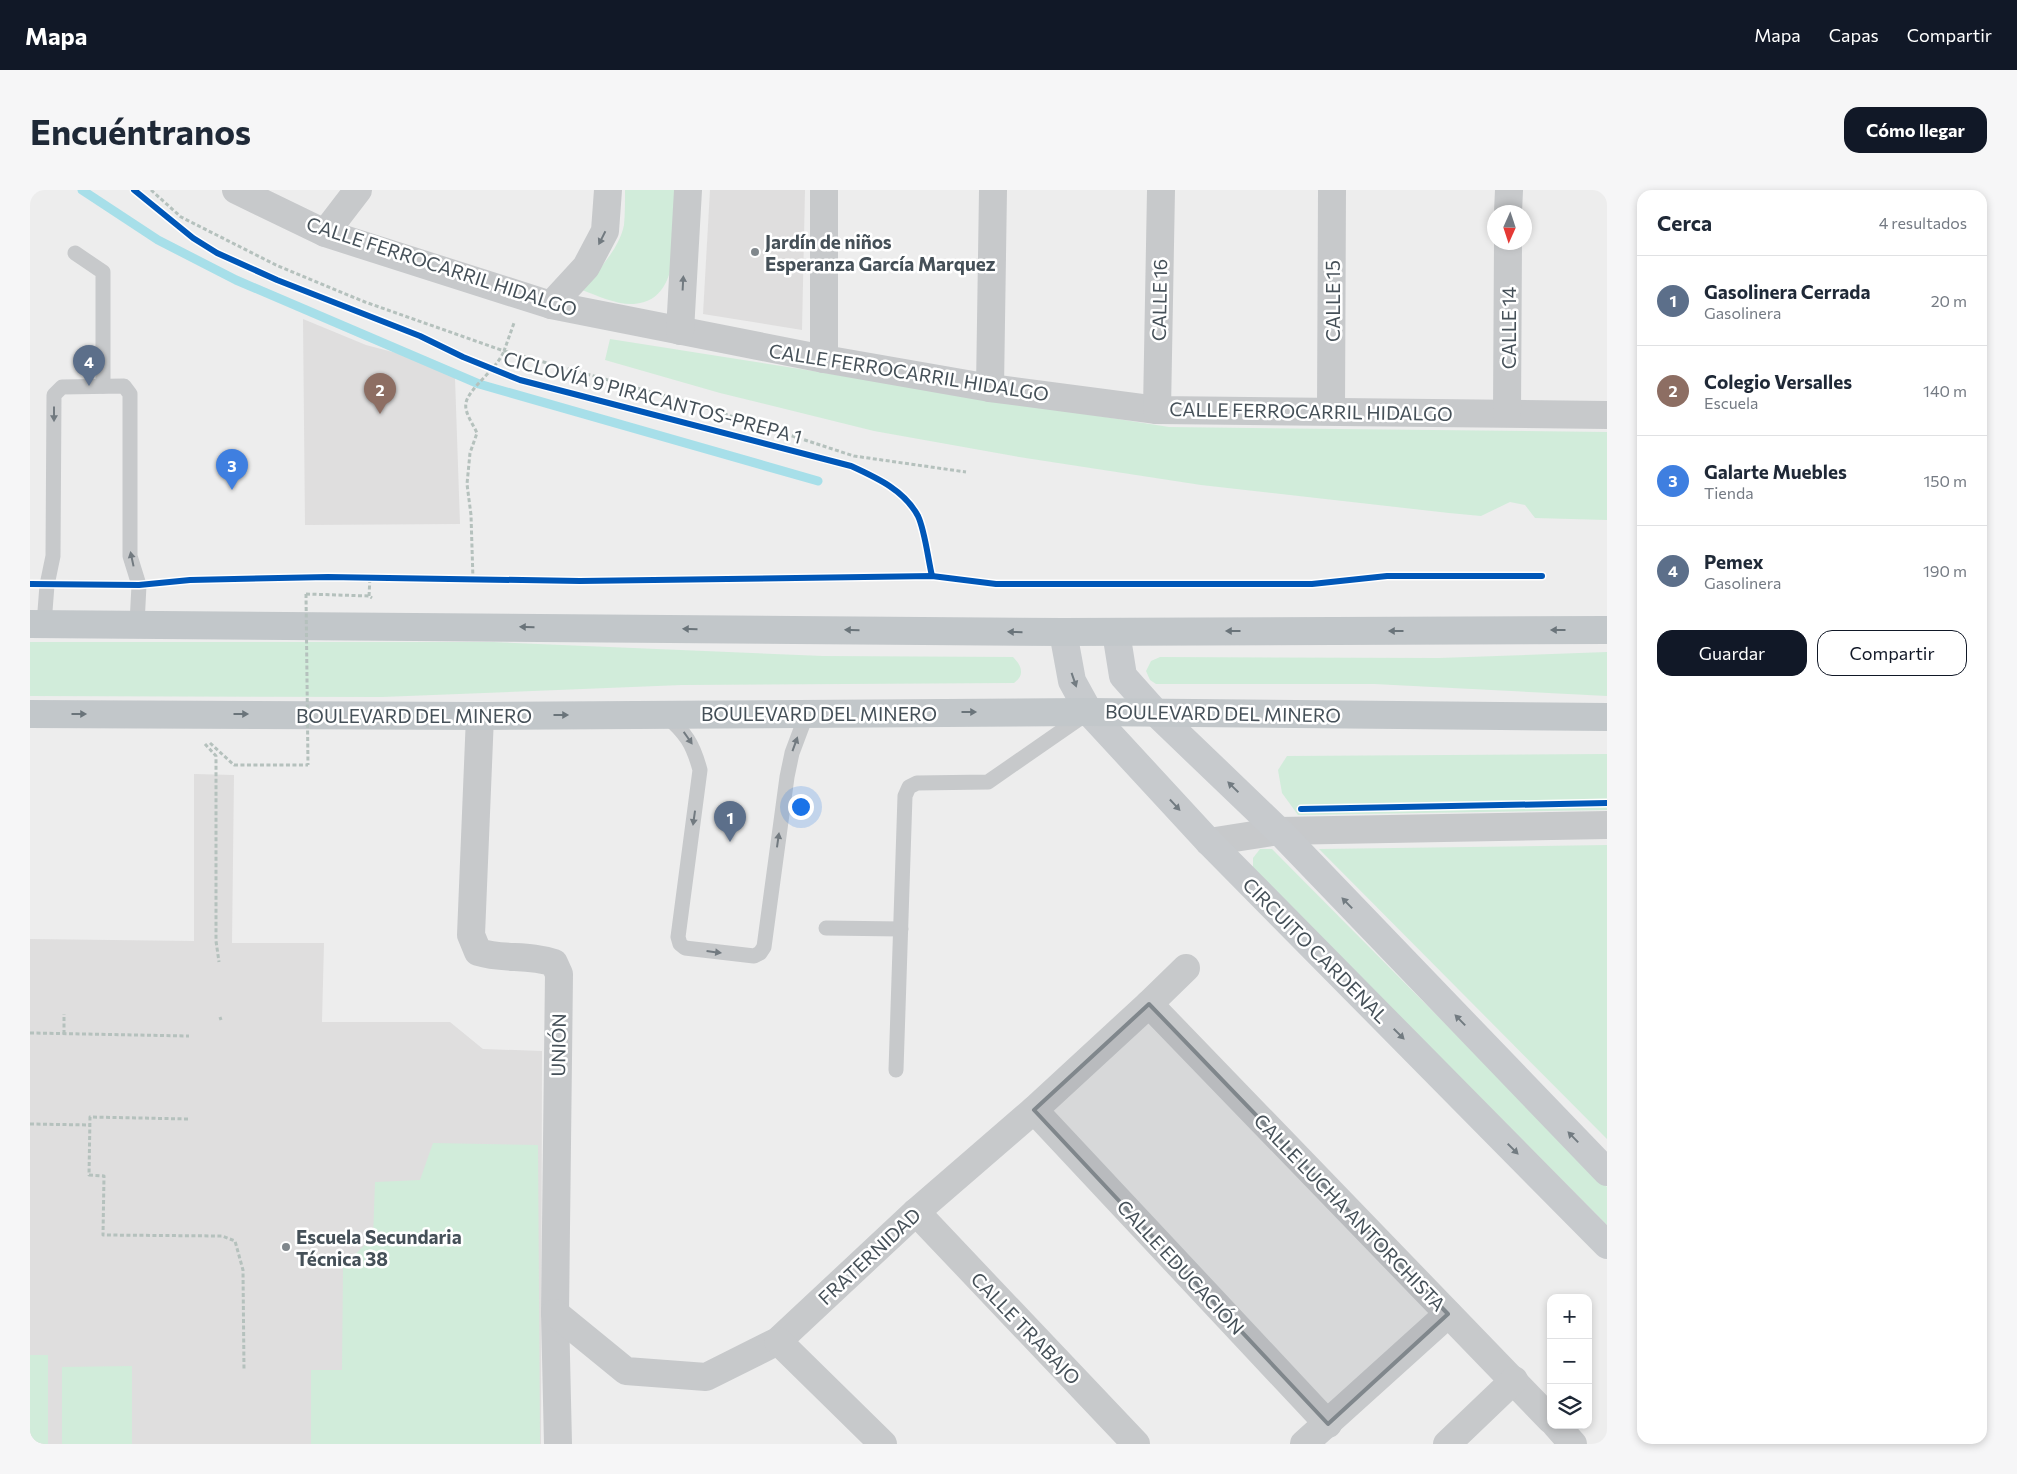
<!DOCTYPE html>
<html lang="es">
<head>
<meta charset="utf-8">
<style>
  :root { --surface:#fff; --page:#f6f6f7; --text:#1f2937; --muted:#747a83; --line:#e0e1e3; --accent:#111827 }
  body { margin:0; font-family:Commissioner,sans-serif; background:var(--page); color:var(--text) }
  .controls { position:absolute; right:15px; bottom:15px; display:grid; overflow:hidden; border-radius:10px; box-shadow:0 2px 8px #0003 }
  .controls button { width:45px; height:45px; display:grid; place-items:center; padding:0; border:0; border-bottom:1px solid var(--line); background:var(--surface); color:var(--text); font:25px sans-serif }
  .compass { position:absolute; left:1457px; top:15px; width:45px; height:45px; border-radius:50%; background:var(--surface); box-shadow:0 2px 8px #0003; rotate:183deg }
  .you { position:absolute; left:770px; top:616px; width:18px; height:18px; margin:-12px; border:4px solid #fff; border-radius:50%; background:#1a73e8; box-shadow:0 0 0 8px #1a73e833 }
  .badge { display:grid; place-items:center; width:32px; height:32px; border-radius:50%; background:var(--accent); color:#fff; font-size:16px; font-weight:700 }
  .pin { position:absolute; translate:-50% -41px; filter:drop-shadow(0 1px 2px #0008) }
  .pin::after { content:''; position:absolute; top:26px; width:18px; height:15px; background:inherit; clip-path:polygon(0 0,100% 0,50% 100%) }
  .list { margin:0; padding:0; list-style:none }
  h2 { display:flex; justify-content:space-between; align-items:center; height:65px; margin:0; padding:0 20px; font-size:21px }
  h2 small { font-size:16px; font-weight:400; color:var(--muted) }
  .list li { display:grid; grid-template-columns:32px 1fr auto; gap:15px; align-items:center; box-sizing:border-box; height:90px; padding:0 20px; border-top:1px solid var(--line) }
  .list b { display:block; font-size:19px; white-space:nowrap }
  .list p { margin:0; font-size:16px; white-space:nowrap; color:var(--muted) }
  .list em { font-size:16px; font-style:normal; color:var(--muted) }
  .actions { display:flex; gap:10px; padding:15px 20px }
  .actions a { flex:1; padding:11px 0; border:1px solid var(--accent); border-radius:15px; text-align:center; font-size:18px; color:var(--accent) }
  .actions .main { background:var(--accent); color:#fff }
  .icon { flex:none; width:28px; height:28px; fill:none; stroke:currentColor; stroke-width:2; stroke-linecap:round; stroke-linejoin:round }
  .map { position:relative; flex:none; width:1577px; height:1254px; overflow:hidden; border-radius:15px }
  header { display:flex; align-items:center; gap:30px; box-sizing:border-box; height:70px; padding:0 25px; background:var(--accent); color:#fff }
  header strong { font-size:24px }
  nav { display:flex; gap:28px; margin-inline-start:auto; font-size:18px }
  .intro { display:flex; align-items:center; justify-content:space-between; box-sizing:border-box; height:120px; padding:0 30px }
  h1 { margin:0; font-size:35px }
  .button { padding:12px 22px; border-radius:15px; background:var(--accent); color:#fff; font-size:18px; font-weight:700 }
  main { display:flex; gap:30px; padding:0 30px }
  aside { flex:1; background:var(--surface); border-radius:15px; box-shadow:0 2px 8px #0003 }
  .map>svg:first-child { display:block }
  .education { fill:#dfdede }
  .green { fill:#d1ecda }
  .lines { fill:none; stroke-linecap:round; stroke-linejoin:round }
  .stream { stroke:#a7dfe9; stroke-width:9 }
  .path { stroke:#b5c1bd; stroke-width:3; stroke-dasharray:4 2.5; stroke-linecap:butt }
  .lane { stroke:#c7c9cb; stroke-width:15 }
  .street { stroke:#c7c9cb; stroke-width:28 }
  .secondary { stroke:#c7cacd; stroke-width:28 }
  .primary { stroke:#c2c7ca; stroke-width:28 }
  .path-bridge { stroke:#b5c1bd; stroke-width:3; stroke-dasharray:4 2.5; stroke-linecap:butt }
  .cycleway-casing { stroke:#fff; stroke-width:9 }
  .cycleway { stroke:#0057b8; stroke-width:6 }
  .oneway { fill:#727a80 }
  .oneway2 { fill:#6a747a }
  .oneway3 { fill:#727b81 }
  .marked { fill:#80878c; fill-opacity:0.2; stroke:#80878c; stroke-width:4; stroke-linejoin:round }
  .poi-dot { fill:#80878c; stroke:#fff; stroke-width:2 }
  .labels { text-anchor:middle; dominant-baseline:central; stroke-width:5; stroke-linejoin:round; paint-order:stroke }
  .poi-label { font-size:19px; font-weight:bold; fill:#455058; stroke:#fff; text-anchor:start }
  .street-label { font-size:19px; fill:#455058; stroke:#fff }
</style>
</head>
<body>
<header>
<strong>Mapa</strong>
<nav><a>Mapa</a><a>Capas</a><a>Compartir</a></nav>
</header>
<div class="intro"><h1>Encuéntranos</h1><a class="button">Cómo llegar</a></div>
<main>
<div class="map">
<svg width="1577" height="1254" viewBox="0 0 1577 1254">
  <rect width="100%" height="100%" fill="#ededed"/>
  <g class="education">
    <path d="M680 0H775L772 140 673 124Z"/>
    <path d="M273 129 336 155 412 175 425 188 430 334 275 335Z"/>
    <path d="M164 584 204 585 202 753H294L292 832H420L453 859 512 861 511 1254H0V749L164 751Z"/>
  </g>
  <g class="green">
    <path d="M595 0H644C643 36 655 110 604 114 587 115 568 106 552 100 567 81 589 60 594 35 595 24 595 11 595 0Z"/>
    <path d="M580 149 1139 237 1577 242V330L1505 328 1495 315 1480 312 1451 326 1419 323 1171 295 989 267 844 241 690 203 575 170Z"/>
    <path d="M0 452H463L793 466 983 467C992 476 995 485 984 493L652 495 352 507 0 506Z"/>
    <path d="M1577 462V506L1344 494H1126L1120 490 1116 481 1121 471 1130 467 1409 468Z"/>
    <path d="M1577 564V620L1268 625 1252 603 1248 580 1257 566Z"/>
    <path d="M1577 655V949L1289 659Z"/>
    <path d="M1230 659H1242L1577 997V1035L1223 679V668Z"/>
    <path d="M403 953 508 955 510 1254H281V1180H312L313 1076 343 1047 345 992 390 990Z"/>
    <rect x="0" y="1165" width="18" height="89"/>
    <path d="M102 1176V1254H32V1177Z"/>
  </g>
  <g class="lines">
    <path class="stream" d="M52 0 128 50 206 90 449 194 788 291"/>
    <g class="path">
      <path d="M121 0 151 27 248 76 335 112 474 161 484 133"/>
      <path d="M443 390 441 325 437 294 440 263 447 243C443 234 434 222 436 213 438 199 467 179 474 161L661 213 824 266 936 282"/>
      <path d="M276 404 339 406 342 408"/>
      <path d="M339 406 340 387"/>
      <path d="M180 553 204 575H278"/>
      <path d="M175 554 186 566V751L189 772"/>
      <path d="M190 827 191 830"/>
      <path d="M0 843 159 846"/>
      <path d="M34 844V824"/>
      <path d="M158 929 60 927 59 985 74 986 73 1045 192 1046 205 1051 213 1080 214 1180"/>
      <path d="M0 934 60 935"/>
    </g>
    <g class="lane">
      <path d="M45 63 73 82V196"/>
      <path d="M14 434 17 395 23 366 24 205 32 197 94 196 100 204V366L109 395 107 434"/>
      <path d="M635 525C656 543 663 554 670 580L648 747 650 754 655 758 724 766 730 763 734 757 757 587 762 563 777 523"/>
      <path d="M796 738 871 739"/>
      <path d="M866 880 875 606 879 597 887 593 958 592 1056 524"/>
    </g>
    <g class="street">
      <path d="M206 0 295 43 521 115 794 169 960 198 1127 220 1577 225"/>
      <path d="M1478 22 1479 0"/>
      <path d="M295 43 328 0"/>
      <path d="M521 115 556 77 575 41 578 0"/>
      <path d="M650 141 658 0"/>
      <path d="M794 169V0"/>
      <path d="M960 198 963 0"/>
      <path d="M1127 220 1131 0"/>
      <path d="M1301 221 1302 0"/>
      <path d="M1477 223 1478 52"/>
      <path d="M450 526 441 745 448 762C473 770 499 764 524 773L529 784 525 1123 528 1254"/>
      <path d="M1179 652 1249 641 1577 635"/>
      <path d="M1119 814 1521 1230"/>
      <path d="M1004 920 1298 1234"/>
      <path d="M886 1022 1106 1254"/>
      <path d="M525 1123 596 1181 676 1187 748 1151 886 1022 1004 920 1119 814 1156 778"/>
      <path d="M748 1151 853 1254"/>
      <path d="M1526 1235 1543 1254"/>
      <path d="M1274 1254 1418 1124"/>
      <path d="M1417 1254 1484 1190"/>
    </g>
    <g class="secondary">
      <path d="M1033 442 1042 491 1059 522 1179 652 1577 1055"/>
      <path d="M1086 442 1093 486 1126 523 1249 641 1577 982"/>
    </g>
    <g class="primary">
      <path d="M0 434 1033 442 1577 440"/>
      <path d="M0 524 450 526 1059 522 1577 527"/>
    </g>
    <path class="path-bridge" d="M276 404 278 575"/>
    <defs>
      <g id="cycleway">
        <path d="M104 0 163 48 187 63 247 90 390 146 433 167 490 190 821 276C847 288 874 300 888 326 895 341 898 369 902 386"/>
        <path d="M0 394 109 395 160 390 298 387 550 391 902 386 966 394H1282L1357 386H1512"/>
        <path d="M1271 619 1577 613"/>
      </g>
    </defs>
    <use href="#cycleway" class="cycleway-casing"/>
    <use href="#cycleway" class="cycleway"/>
  </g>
  <defs><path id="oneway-solid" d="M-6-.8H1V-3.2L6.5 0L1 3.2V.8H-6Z" transform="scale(1.25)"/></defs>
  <g class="oneway">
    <use href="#oneway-solid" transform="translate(572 48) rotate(117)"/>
    <use href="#oneway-solid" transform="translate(653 93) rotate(-87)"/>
    <use href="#oneway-solid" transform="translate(24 224) rotate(90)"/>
    <use href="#oneway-solid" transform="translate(102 369) rotate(-102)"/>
    <use href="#oneway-solid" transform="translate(658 548) rotate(55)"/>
    <use href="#oneway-solid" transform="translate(765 554) rotate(-70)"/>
    <use href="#oneway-solid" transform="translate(664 628) rotate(98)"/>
    <use href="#oneway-solid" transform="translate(748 650) rotate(-82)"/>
    <use href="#oneway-solid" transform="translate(684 762) rotate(7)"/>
  </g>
  <g class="oneway2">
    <use href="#oneway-solid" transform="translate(497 437) rotate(-179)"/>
    <use href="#oneway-solid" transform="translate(660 439) rotate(-179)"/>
    <use href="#oneway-solid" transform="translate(822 440) rotate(-179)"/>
    <use href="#oneway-solid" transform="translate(1528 440) rotate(180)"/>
    <use href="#oneway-solid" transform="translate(1203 441) rotate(180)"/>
    <use href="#oneway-solid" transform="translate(1366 441) rotate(180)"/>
    <use href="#oneway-solid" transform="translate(985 442) rotate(-179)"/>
    <use href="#oneway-solid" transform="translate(939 522)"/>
    <use href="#oneway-solid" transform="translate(49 524)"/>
    <use href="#oneway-solid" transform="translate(211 524)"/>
    <use href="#oneway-solid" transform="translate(531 525)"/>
  </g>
  <g class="oneway3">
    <use href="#oneway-solid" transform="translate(1044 490) rotate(71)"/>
    <use href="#oneway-solid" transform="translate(1203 597) rotate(-136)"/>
    <use href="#oneway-solid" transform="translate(1145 615) rotate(47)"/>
    <use href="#oneway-solid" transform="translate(1317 713) rotate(-134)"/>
    <use href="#oneway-solid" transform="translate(1430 830) rotate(-134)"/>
    <use href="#oneway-solid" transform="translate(1369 844) rotate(45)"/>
    <use href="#oneway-solid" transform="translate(1543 947) rotate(-134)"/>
    <use href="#oneway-solid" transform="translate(1483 959) rotate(45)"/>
  </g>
  <path class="marked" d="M1119 814 1418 1124 1298 1234 1004 920Z"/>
  <g class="poi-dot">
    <circle cx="725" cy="62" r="5"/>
    <circle cx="256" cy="1057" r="5"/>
  </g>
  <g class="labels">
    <g class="poi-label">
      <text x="735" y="51">Jardín de niños<tspan x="735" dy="22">Esperanza García Marquez</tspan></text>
      <text x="266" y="1046">Escuela Secundaria<tspan x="266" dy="22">Técnica 38</tspan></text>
    </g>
    <g class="street-label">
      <text transform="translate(412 76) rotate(18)">CALLE FERROCARRIL HIDALGO</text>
      <text transform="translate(1129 110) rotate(-89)">CALLE 16</text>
      <text transform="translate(1302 111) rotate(-90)">CALLE 15</text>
      <text transform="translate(1478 138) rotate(-90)">CALLE 14</text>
      <text transform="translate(879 182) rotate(9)">CALLE FERROCARRIL HIDALGO</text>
      <text transform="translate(623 207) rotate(15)">CICLOVÍA 9 PIRACANTOS-PREPA 1</text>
      <text transform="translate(1281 221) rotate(1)">CALLE FERROCARRIL HIDALGO</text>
      <text x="789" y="523">BOULEVARD DEL MINERO</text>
      <text transform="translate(1193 523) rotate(1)">BOULEVARD DEL MINERO</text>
      <text x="384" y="525">BOULEVARD DEL MINERO</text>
      <text transform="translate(1286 760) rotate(45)">CIRCUITO CARDENAL</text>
      <text transform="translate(528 855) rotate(-89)">UNIÓN</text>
      <text transform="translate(1320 1022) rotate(46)">CALLE LUCHA ANTORCHISTA</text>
      <text transform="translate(839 1066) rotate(-43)">FRATERNIDAD</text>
      <text transform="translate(1151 1077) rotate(47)">CALLE EDUCACIÓN</text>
      <text transform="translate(996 1138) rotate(46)">CALLE TRABAJO</text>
    </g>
  </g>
</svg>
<div class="controls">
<button>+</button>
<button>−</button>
<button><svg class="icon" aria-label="layers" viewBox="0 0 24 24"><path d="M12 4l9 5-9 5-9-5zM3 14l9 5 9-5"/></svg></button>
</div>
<svg class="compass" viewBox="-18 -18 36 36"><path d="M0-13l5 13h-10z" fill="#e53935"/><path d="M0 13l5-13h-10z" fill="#747a83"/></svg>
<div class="you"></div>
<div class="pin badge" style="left:700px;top:652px;background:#5c6f8a">1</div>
<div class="pin badge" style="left:350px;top:224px;background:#8d6e63">2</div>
<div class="pin badge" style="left:202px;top:300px;background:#3f7fe0">3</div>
<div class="pin badge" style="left:59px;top:196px;background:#5c6f8a">4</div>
</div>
<aside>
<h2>Cerca<small>4 resultados</small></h2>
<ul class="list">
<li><span class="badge" style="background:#5c6f8a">1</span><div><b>Gasolinera Cerrada</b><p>Gasolinera</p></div><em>20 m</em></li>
<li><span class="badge" style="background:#8d6e63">2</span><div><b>Colegio Versalles</b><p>Escuela</p></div><em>140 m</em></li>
<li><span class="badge" style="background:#3f7fe0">3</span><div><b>Galarte Muebles</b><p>Tienda</p></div><em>150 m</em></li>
<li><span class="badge" style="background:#5c6f8a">4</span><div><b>Pemex</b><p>Gasolinera</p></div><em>190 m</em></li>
</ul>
<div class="actions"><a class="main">Guardar</a><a>Compartir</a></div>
</aside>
</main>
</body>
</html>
